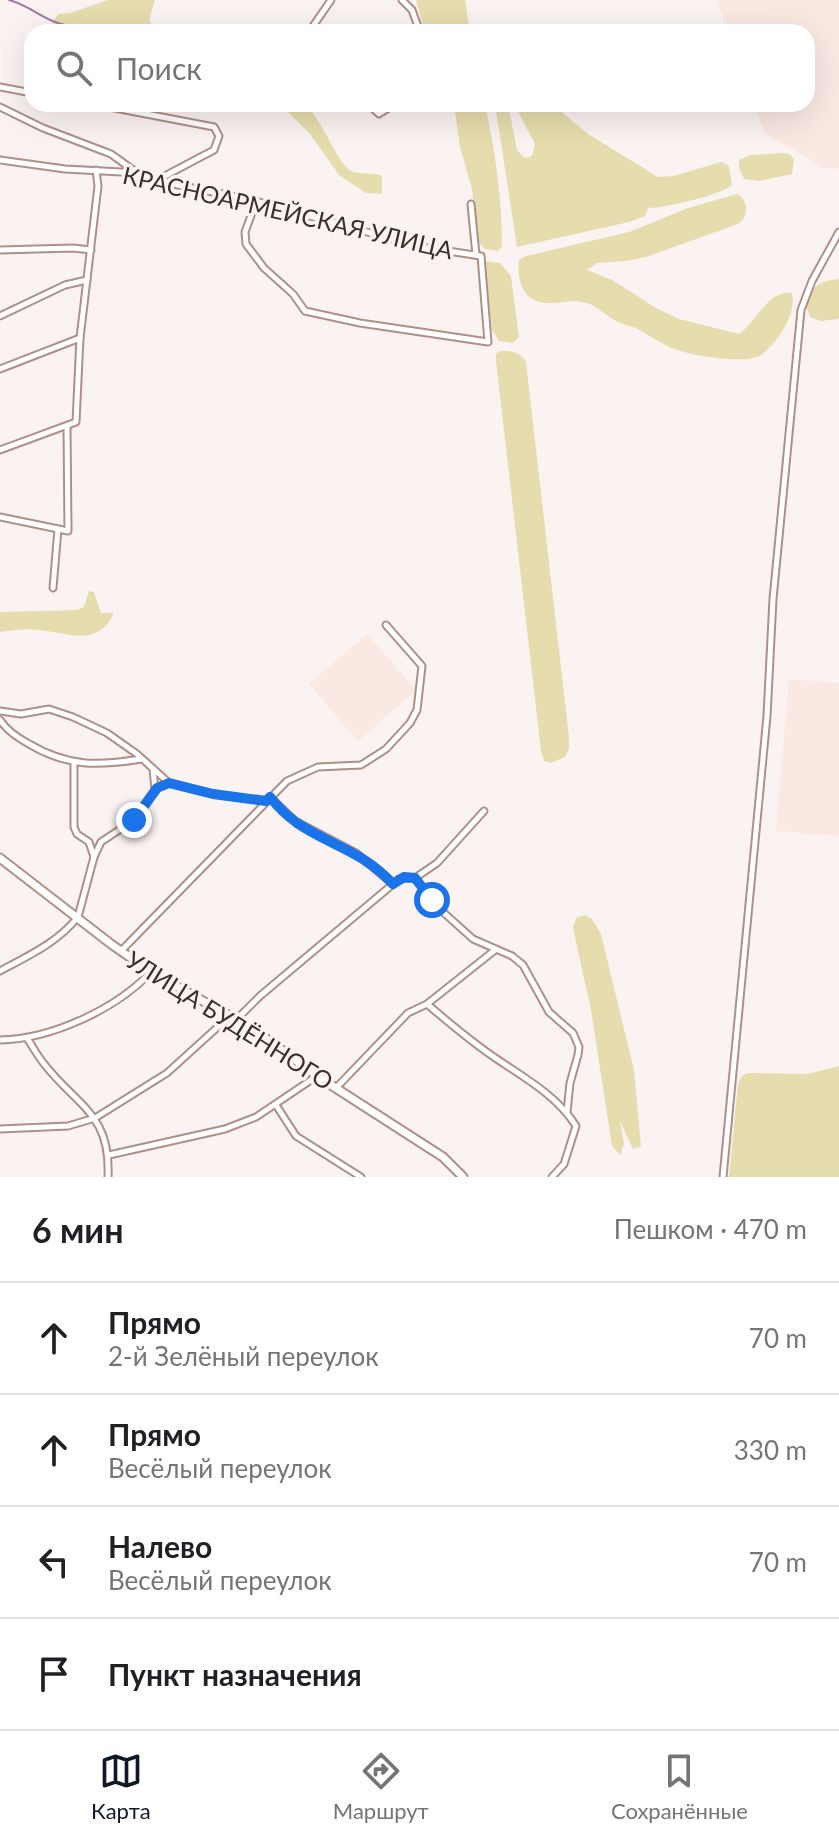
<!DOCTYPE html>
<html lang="ru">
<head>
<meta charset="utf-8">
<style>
  :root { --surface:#fff; --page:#f2f2f2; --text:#202124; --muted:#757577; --line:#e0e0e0; --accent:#111827 }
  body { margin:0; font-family:Lato,sans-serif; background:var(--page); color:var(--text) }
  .stop { position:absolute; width:24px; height:24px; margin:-18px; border:6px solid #1a73e8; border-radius:50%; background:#fff }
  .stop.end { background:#1a73e8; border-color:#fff; box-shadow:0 2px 8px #0008 }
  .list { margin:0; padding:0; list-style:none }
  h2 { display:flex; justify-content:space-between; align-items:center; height:104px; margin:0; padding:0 32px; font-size:34px }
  h2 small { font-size:26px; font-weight:400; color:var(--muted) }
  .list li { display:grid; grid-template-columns:52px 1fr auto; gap:24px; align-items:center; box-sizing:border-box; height:112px; padding:0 32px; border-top:2px solid var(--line) }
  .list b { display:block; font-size:30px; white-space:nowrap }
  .list p { margin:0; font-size:26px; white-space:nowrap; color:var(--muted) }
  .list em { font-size:26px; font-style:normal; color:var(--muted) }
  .icon { flex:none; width:44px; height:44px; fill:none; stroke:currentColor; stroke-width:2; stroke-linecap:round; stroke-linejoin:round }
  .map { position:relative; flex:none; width:839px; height:1177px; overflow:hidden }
  .search { position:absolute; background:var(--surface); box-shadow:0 8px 32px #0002; left:24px; right:24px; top:24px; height:88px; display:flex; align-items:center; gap:20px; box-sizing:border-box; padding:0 28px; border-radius:24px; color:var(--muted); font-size:30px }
  .sheet { height:552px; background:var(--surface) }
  nav { display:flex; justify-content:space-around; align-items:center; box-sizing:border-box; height:112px; border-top:2px solid var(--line); background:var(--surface); font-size:22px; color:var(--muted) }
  nav a { display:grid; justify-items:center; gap:4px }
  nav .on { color:var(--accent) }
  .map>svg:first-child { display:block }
  .built { fill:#fae8e3 }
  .green { fill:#e6ddae }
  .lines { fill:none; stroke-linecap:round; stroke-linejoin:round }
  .stream { stroke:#a2779b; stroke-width:2 }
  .minor-casing { stroke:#b08f88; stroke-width:9 }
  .major-casing { stroke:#b08f88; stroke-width:11 }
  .minor { stroke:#fff; stroke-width:5 }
  .major { stroke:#fff; stroke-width:7 }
  .route { stroke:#1a73e8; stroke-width:10 }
  .labels { text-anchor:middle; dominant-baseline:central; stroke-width:7; stroke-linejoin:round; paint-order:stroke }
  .street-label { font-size:24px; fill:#3c2e2b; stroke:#fbf3f2 }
</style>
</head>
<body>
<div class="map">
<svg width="839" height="1177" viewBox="0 0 839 1177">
  <rect width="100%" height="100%" fill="#fbf3f2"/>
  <g class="built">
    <path d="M717 0H839V169L823 168 765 133 754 104H807V32H728Z"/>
    <path d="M367 634 416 690 358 741 309 684Z"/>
    <path d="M789 679 839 683V836L776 831Z"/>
  </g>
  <g class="green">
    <path d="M108 0H155L149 20 155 28 165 32H51L50 27 58 14 70 13Z"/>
    <path d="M416 0H465L470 32H425Z"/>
    <path d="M280 104H305C322 119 339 166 351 171 360 175 372 172 382 176V194L366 193 339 175 310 134Z"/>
    <path d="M454 104H485C495 151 502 197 502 246L498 251 485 249 478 241 472 189 460 147Z"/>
    <path d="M495 104H508L517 150 525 158 532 156 535 144 514 104H552L588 134 658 177 673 176 721 162 729 166 732 185C722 195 664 208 648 208L645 216 629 222 517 247Z"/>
    <path d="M782 153 790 154 794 159 792 174 760 181 744 179 739 167V160L751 155Z"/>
    <path d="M737 194C749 200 749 217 738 224L646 257 626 261 597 263 587 270 612 280 656 308 679 319 739 334C757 322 767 290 792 293 797 315 777 343 760 356 741 364 694 356 674 349 661 344 649 335 636 328 631 326 624 325 618 322 607 317 599 307 587 303 569 297 550 309 532 299 520 292 517 272 519 260L526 256 629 232 688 208Z"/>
    <path d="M485 261 500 263 511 276 519 337 513 343 499 341 492 330Z"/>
    <path d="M839 279V319L821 321 810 317 806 306C810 286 820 281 839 279Z"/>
    <path d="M500 351C512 351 520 351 526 362L569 737V749L565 757 550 763 544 761 541 751 496 361V354Z"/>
    <path d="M89 591 94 592 101 613H114C97 648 70 633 39 630 27 628 13 630 0 632V612L76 610 84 607Z"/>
    <path d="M585 915 592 919 601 934 634 1070 641 1146 633 1149 620 1121 624 1144 620 1155 612 1146 591 1010 573 928 576 918Z"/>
    <path d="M839 1066V1177H729L738 1084 742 1076 748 1073 807 1074Z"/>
  </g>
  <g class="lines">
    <path class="stream" d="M9 0C29 5 42 19 61 24 81 30 103 26 124 32"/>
    <defs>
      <g id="minor">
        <path d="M402 0 412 10 420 32"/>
        <path d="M309 32 331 0"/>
        <path d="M0 87 32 93"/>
        <path d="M94 104 214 127 219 136 214 150 159 179"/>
        <path d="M368 104 379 114 395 104"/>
        <path d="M0 107 43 128 111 154 136 172"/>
        <path d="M0 160 65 169 140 173 168 183 252 200 421 247 481 256 488 342 360 323 305 311 293 294 264 268 246 244 245 232 256 202"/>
        <path d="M471 204 476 255"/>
        <path d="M0 250 73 248 91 250"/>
        <path d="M0 316 65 285 87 280"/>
        <path d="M0 369 80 338"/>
        <path d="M0 450 76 422 80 338 98 186 96 170"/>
        <path d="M0 517 68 531 67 426"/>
        <path d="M53 588 58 529"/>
        <path d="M0 711 21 714 49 709 73 717 107 733 137 754 169 783 213 794 265 801"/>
        <path d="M0 720C7 731 18 738 29 744 68 767 98 766 141 759"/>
        <path d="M74 763V827L77 834 89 842 94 857"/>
        <path d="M153 769 155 790"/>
        <path d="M270 797 295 821 356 853 393 884"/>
        <path d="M415 878 443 912 473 939 512 956 523 965 549 1012 573 1033 579 1047 578 1055 570 1083 567 1112"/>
        <path d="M121 951 287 781 318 767 361 765 386 749 410 723 417 710 422 666 386 625"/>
        <path d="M0 971C28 956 57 943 78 917L94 857 101 842 134 820 157 788 169 783"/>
        <path d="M427 1004C448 1022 468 1039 491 1055 521 1076 556 1094 576 1126L564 1164 552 1177"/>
        <path d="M237 1019 260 996 399 879 415 878 437 863 484 811"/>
        <path d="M27 1038C33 1047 38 1057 45 1065 78 1107 111 1114 108 1177"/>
        <path d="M0 1040C52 1039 116 1009 151 972"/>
        <path d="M336 1088 408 1013 427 1004 495 950"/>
        <path d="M276 1105 296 1136 361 1177"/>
        <path d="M0 1129 68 1126 95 1118 167 1073 230 1016"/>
        <path d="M109 1155 225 1129 256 1117 317 1076"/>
        <path d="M723 1177 767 716 773 599 801 310 812 281 839 232"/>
      </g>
      <path id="major" d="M0 858 111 944 151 972 253 1029 317 1076 443 1157 463 1177"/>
    </defs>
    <use href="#minor" class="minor-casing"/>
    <use href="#major" class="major-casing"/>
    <use href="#minor" class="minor"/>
    <use href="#major" class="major"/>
  </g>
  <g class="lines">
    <path class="route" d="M134 820 157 788 169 783 213 794 266 801 270 797C278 807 287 816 297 823 333 847 361 850 393 884L404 877 415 878 432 900"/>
  </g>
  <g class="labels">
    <g class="street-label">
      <text transform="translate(288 212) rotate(13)">КРАСНОАРМЕЙСКАЯ УЛИЦА</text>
      <text transform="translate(230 1020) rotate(32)">УЛИЦА БУДЁННОГО</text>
    </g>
  </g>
</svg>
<div class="stop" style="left:432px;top:900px"></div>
<div class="stop end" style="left:134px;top:820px"></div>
<div class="search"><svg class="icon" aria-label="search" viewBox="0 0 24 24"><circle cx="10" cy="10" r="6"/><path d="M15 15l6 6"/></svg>Поиск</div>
</div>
<section class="sheet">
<h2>6 мин<small>Пешком · 470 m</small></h2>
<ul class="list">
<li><svg class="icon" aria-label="ahead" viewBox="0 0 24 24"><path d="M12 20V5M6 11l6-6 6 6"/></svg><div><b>Прямо</b><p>2-й Зелёный переулок</p></div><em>70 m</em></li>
<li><svg class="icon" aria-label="ahead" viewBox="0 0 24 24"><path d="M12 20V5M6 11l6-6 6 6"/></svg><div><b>Прямо</b><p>Весёлый переулок</p></div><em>330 m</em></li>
<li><svg class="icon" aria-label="left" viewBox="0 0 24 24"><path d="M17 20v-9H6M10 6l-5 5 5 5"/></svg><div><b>Налево</b><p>Весёлый переулок</p></div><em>70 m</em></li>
<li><svg class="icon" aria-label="arrive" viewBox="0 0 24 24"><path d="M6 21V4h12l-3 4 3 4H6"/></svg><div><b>Пункт назначения</b></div></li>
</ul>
</section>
<nav>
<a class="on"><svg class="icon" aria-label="map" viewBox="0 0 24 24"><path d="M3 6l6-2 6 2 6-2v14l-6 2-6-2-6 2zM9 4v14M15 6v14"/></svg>Карта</a>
<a><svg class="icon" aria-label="directions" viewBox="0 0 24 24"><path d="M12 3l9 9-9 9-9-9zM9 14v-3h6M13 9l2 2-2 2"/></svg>Маршрут</a>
<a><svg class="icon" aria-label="saved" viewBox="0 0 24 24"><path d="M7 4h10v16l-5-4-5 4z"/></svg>Сохранённые</a>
</nav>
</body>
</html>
